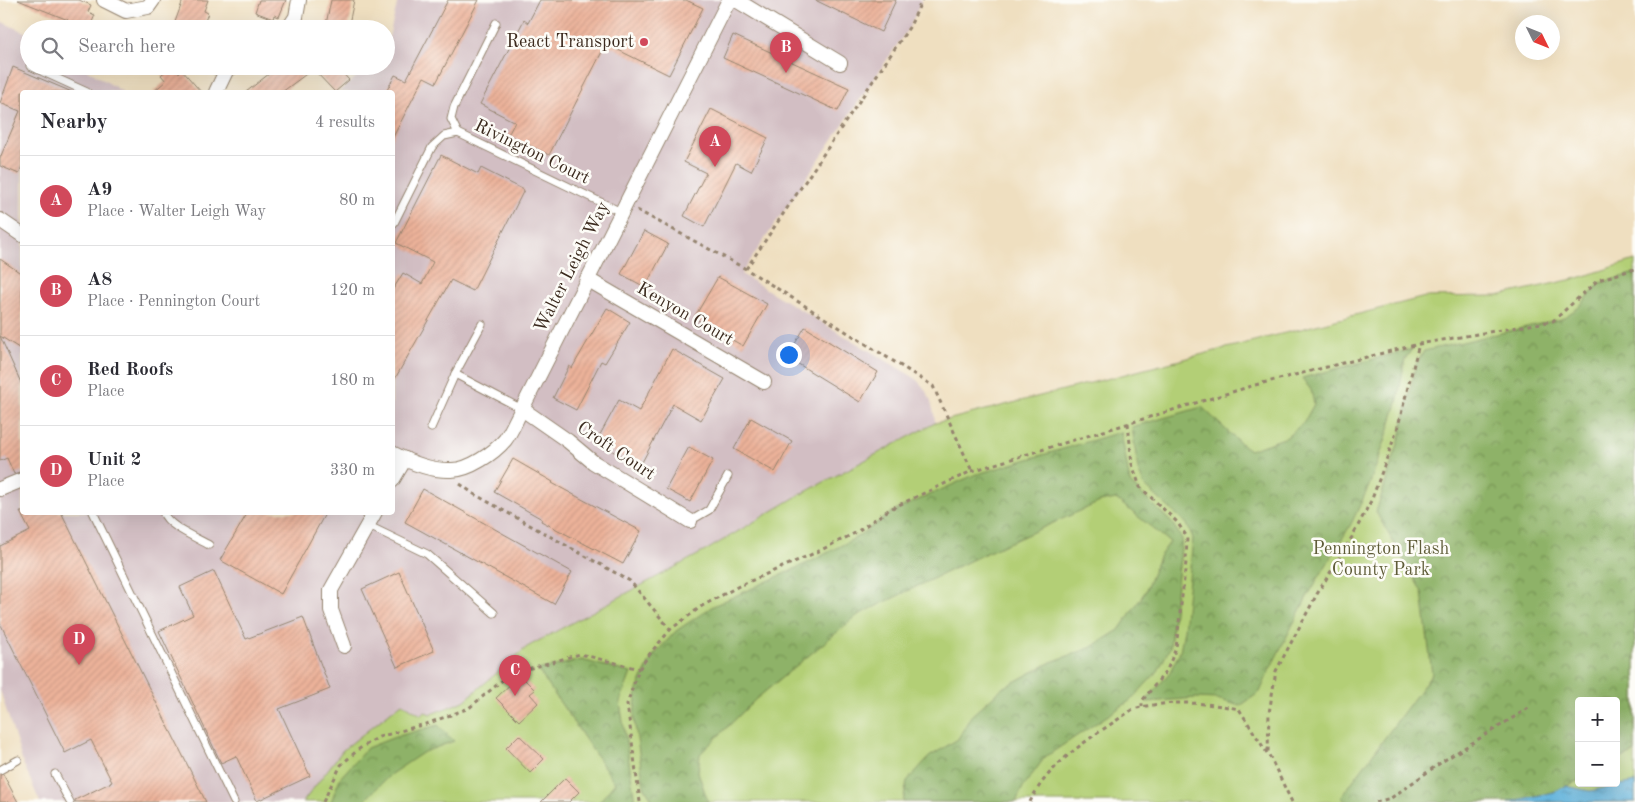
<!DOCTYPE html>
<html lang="en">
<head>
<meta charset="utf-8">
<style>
  :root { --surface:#fff; --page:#f7f7f7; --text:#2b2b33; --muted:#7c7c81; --line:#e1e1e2; --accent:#d1495b }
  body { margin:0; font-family:"Old Standard TT",serif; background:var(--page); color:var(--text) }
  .controls { position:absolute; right:15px; bottom:15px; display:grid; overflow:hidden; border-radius:5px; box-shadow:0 5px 20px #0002 }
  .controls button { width:45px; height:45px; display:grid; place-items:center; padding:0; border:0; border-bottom:1px solid var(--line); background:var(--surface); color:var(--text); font:25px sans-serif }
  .compass { position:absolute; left:1515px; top:15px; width:45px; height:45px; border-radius:50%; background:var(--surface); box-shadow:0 5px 20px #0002; rotate:133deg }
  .you { position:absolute; left:788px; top:354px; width:18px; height:18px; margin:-12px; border:4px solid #fff; border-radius:50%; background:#1a73e8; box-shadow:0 0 0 8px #1a73e833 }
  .badge { display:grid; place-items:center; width:32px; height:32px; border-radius:50%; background:var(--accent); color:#fff; font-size:16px; font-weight:700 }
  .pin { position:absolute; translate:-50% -41px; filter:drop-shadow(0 1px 2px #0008) }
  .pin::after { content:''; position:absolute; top:26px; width:18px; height:15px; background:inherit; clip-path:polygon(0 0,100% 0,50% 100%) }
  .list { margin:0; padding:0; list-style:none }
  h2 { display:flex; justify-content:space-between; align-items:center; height:65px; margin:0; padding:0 20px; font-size:21px }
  h2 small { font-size:16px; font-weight:400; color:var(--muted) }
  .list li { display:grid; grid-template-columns:32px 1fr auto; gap:15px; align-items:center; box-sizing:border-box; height:90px; padding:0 20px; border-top:1px solid var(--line) }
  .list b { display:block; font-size:19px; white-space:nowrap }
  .list p { margin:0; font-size:16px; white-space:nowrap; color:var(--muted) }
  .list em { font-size:16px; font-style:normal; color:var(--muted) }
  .icon { flex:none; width:28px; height:28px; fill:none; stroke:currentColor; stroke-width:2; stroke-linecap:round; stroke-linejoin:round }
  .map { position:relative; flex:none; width:1635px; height:802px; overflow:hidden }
  .search { position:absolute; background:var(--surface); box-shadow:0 5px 20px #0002; left:20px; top:20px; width:375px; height:55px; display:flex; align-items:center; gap:12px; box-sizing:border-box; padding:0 18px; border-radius:28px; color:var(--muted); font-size:19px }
  .panel { position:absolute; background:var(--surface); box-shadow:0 5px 20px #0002; left:20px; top:90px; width:375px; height:425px; border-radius:5px }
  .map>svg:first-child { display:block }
  .industrial { fill:#d2bec3 }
  .green { fill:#b3cf76; stroke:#777c4a; fill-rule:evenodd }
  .forest { fill:url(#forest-crowns); stroke:#646e42 }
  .water { fill:url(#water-ripples); stroke:#4e6e7c }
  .building { fill:url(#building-hatch) }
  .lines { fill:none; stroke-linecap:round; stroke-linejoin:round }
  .lane-casing { stroke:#95846f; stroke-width:9 }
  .street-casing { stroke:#95846f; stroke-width:16 }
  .path { stroke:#95846f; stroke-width:3; stroke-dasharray:4 4; stroke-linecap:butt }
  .lane { stroke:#fff; stroke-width:7 }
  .street { stroke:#fff; stroke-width:14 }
  .poi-dot { fill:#d1495b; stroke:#fdfcf7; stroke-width:2 }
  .labels { text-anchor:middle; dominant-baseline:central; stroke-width:5; stroke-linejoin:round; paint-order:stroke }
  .poi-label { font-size:18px; fill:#3b2a1e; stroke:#fdfcf7; text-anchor:end }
  .street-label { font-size:18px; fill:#3b2a1e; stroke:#fdfcf7 }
  .park-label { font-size:18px; fill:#5f5c38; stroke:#fdfcf7 }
</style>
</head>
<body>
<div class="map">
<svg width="1635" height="802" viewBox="0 0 1635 802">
  <defs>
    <pattern id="forest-crowns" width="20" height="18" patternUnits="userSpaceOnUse" patternTransform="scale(1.25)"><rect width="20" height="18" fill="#8eb267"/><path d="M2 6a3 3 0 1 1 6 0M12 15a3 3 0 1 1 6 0" fill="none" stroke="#759154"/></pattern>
    <pattern id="water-ripples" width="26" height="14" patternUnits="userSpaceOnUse" patternTransform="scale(1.25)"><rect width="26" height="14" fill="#60b2db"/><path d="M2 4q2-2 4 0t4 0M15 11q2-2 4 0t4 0" fill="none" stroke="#5091b1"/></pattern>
    <pattern id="building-hatch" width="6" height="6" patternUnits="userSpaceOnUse" patternTransform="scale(1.25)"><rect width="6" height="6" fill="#ecb29a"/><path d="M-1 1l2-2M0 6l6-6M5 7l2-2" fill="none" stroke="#cb9984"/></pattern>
  </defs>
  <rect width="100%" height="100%" fill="#fdfcf7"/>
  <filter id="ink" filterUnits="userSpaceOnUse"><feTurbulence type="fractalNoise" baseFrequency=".02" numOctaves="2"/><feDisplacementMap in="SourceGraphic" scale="10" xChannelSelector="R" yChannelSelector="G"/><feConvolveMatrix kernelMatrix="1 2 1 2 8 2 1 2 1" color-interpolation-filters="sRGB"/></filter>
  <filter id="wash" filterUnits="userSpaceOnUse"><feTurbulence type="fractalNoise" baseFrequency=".0096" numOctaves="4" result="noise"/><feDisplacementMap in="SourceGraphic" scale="20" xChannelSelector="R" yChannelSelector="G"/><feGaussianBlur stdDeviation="1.12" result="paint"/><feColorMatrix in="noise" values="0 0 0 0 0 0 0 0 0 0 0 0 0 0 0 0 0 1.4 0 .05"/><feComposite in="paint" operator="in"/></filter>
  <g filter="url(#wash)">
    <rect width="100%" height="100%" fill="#efdfc0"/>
    <path class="industrial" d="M398 0H922L910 26 741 274 915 378 924 388 930 399 934 413 935 423 794 498 705 551 527 647 464 701 431 714 421 715 343 750 303 802H40L23 763 0 690V21L29 34V66H81L123 92H22V512H392V92H339L369 66H386V49Z"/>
    <path class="green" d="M1635 260V802H303L343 750 402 703 421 715 425 712 431 714 464 701 527 647 705 551 794 498 935 423 1425 297 1497 296 1578 278ZM1579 701H1616V783H1579Z"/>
    <g class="forest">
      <path d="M1635 273V752L1616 761V701H1579V780L1554 792 1508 802H1347L1341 797 1432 674 1422 592 1376 512 1400 438 1416 364 1424 351 1561 319 1578 308 1600 283Z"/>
      <path d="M1412 349 1405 359 1397 403 1386 438 1369 486 1351 524 1307 597 1270 669 1260 692 1240 706 1217 699 1196 698 1147 702V700L1170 672 1180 651 1184 630 1193 538 1187 524 1144 485 1138 470 1132 427 1202 407 1240 443 1250 450 1287 437 1304 422 1314 404 1311 390 1302 378Z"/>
      <path d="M1121 432 1130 483 1172 523 1182 539 1170 647 1158 671 1131 700 1045 757 1023 787 1016 802H903L907 781 929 757 958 739 971 716 1001 689 1051 662 1090 648 1119 630 1145 592 1159 557 1170 542 1116 499 1100 502 984 554 858 615 756 699 700 754 698 772 708 802H656L652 799 644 786 634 718 637 690 652 657 676 631 713 606 812 561 857 537 894 511 974 475Z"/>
      <path d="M582 660 631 673 620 702 635 802H599L615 783 538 670Z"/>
      <path d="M438 725 454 741 424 752 391 774 363 802H331L340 778 367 748 395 737Z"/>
    </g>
    <path class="water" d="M1635 782V802H1508L1554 792 1566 786 1590 791Z"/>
    <g id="blocks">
      <g class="building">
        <path d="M18 0H79L91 5 88 12 95 15 89 29H65L68 20Z"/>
        <path d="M183 0H208L204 11 208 13 202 29H195L175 22Z"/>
        <path d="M259 0H286L279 17 274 15 273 19 255 12Z"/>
        <path d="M331 0H354L348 29H325Z"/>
        <path d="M448 0H479L436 83 424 77 392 139V92H386L395 75 406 80Z"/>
        <path d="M540 0H686L703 8 669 75 606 44 549 155 508 135 515 122 480 104 524 20 528 23Z"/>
        <path d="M815 0H896L881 32Z"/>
        <path d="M733 35 849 88 838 111 723 58Z"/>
        <path d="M171 66H174L179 73 182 70 201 92H153L166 81 161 75Z"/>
        <path d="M279 66H336L349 80 335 92 313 69 282 92H246Z"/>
        <path d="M13 67 72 92H22V166L19 174 0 166V158L20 111 0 103Z"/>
        <path d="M711 109 768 138 751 171 736 163 704 227 684 216 706 173 684 162Z"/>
        <path d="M441 155 478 174 481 168 524 190 473 291 451 280 392 384V291L403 273 422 284 433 262 396 243Z"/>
        <path d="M644 231 668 244 645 287 621 274Z"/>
        <path d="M0 259 22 274V350L0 336 22 385V471L14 474 7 458 0 461Z"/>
        <path d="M718 277 767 304 743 346 694 318Z"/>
        <path d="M607 308 630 322 605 363 601 361 576 410 553 398 569 366 572 368Z"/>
        <path d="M805 327 878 372 860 402 787 357Z"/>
        <path d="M672 349 725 379 701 420 673 404 640 466 596 442 619 400 639 411Z"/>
        <path d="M751 418 792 441 775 472 734 449Z"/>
        <path d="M689 447 713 460 690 502 666 489Z"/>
        <path d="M513 459 553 482 552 483 641 531 623 564 541 521 542 519 494 492Z"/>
        <path d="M423 489 572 572 554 604 405 522Z"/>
        <path d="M20 512H61L206 802H75V800L112 782 91 740 65 753 0 623V546L30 531Z"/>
        <path d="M248 512H326L281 594 220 560Z"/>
        <path d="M214 571 246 639 303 617 330 689 279 709 310 776 257 801 236 756 221 763 159 631 193 615 180 587Z"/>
        <path d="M399 572 434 651 397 667 362 589Z"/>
        <path d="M520 675 535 690 530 694 538 703 519 721 496 698Z"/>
        <path d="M519 735 544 759 530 773 506 748Z"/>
        <path d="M3 774 18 802H0V775Z"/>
        <path d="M565 778 579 792 569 802H541Z"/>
      </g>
    </g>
  </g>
  <g filter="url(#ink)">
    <use href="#blocks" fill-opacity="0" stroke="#95846f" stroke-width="1"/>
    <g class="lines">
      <defs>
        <g id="lane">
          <path d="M30 66 87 92"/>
          <path d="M458 133 451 119 454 107 496 23"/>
          <path d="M394 223 432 147 444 136 458 133 621 212"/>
          <path d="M482 324 455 374 522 409"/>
          <path d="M431 428 455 374"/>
          <path d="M93 512 234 802"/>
          <path d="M163 512C167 526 197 538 209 545"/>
          <path d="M690 521 709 510 728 476"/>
          <path d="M367 525 427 554 494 613"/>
          <path d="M0 770 18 760"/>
          <path d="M55 774 70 802"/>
        </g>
        <g id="street">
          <path d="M104 0 126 11 148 7 153 0"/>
          <path d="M736 0 840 63"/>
          <path d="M288 29 296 17 299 0"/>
          <path d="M212 66 227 69 235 66"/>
          <path d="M216 92 227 69"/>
          <path d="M0 220 22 235"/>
          <path d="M587 279 764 382"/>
          <path d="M522 409 568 441 593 462 690 521"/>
          <path d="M392 453C409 462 432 471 452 470 469 470 494 453 505 440 512 431 516 419 522 409L729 0"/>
          <path d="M392 481 405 459"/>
          <path d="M0 489 22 480"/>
          <path d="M344 646 331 610V590L375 512"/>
        </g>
      </defs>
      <use href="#lane" class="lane-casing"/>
      <use href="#street" class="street-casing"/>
      <g class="path">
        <path d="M637 210 746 269 933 386 972 471"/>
        <path d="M746 269 910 26 922 0"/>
        <path d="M1128 423 1132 464 1140 487 1177 522 1187 537 1186 562 1176 648 1167 670 1142 701V707"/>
        <path d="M460 484 474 494 630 581 670 629"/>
        <path d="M323 802 341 765 359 749 379 737 429 723 469 708 510 674 580 654 639 669"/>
        <path d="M640 802 627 704 639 669 652 651 671 629 702 606 739 586 817 552 855 533 890 509 972 471 1255 385 1419 344 1553 321 1598 280 1635 269"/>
        <path d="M1030 802C1050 760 1096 735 1133 709 1168 700 1204 702 1239 709L1267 753"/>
        <path d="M1292 802 1268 753 1269 713 1276 671 1317 594 1352 537 1372 499 1397 430 1419 344"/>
        <path d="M1376 802 1391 798 1443 761 1532 706"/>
      </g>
      <use href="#lane" class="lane"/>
      <use href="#street" class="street"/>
    </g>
  </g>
  <circle class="poi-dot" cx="644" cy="42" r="5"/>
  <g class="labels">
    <g class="poi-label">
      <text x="634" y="42">React Transport</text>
    </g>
    <g class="street-label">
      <text transform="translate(532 152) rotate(26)">Rivington Court</text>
      <text transform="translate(572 267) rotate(-63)">Walter Leigh Way</text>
      <text transform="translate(685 314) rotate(30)">Kenyon Court</text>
      <text transform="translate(616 451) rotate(34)">Croft Court</text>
    </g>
    <g class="park-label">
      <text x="1381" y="549">Pennington Flash<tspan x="1381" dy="21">County Park</tspan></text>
    </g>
  </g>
</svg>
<div class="controls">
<button>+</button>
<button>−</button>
</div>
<svg class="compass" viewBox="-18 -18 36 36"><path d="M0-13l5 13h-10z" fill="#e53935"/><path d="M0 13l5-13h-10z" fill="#7c7c81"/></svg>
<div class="you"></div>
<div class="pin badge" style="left:715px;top:167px">A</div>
<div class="pin badge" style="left:786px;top:73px">B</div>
<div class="pin badge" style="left:515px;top:696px">C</div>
<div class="pin badge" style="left:79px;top:665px">D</div>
<div class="search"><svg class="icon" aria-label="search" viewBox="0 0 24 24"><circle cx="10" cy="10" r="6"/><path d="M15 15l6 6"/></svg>Search here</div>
<section class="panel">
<h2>Nearby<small>4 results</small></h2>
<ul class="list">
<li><span class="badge">A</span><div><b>A9</b><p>Place · Walter Leigh Way</p></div><em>80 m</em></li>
<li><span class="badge">B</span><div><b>A8</b><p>Place · Pennington Court</p></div><em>120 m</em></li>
<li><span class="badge">C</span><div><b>Red Roofs</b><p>Place</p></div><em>180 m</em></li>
<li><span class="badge">D</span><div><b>Unit 2</b><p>Place</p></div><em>330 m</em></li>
</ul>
</section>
</div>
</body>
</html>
